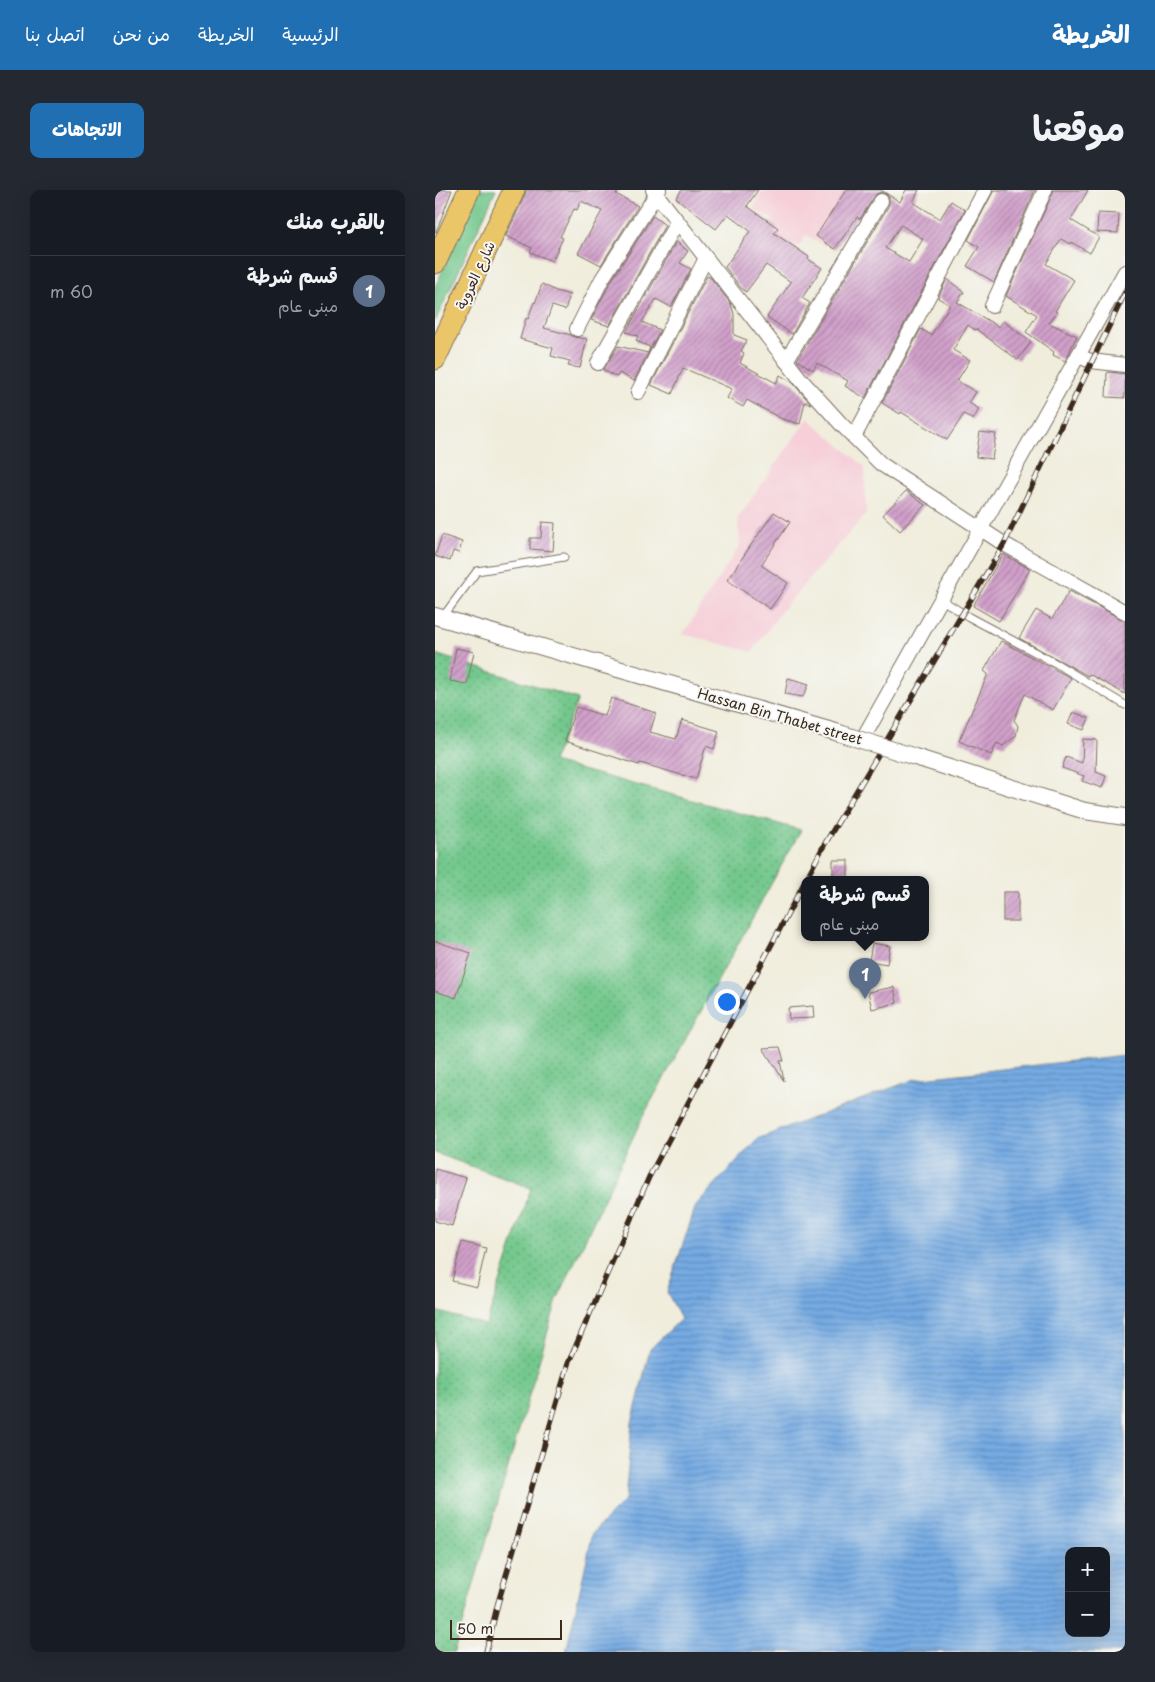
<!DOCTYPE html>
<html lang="ar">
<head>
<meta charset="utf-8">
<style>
  :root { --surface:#171b24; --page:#242831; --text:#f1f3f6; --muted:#9ea1a6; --line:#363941; --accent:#1f6fb2 }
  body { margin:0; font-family:"Playpen Sans","Playpen Sans Arabic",sans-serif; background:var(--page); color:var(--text); direction:rtl }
  .controls { position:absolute; right:15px; bottom:15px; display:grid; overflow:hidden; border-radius:10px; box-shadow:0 5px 20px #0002 }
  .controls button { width:45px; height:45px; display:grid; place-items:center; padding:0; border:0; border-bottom:1px solid var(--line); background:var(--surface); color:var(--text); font:25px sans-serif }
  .scale { position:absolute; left:15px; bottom:12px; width:112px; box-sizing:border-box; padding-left:5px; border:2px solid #3b2a1e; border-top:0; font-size:14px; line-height:18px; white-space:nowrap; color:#3b2a1e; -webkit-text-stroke:4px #f6f6f2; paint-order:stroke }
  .you { position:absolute; left:291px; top:811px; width:18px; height:18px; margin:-12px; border:4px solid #fff; border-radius:50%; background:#1a73e8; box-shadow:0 0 0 8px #1a73e833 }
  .badge { display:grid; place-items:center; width:32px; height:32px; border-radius:50%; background:var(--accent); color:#fff; font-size:16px; font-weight:700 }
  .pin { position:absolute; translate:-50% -41px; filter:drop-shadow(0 1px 2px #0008) }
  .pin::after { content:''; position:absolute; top:26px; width:18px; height:15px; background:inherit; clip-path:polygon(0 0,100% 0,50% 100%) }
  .popup { position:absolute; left:366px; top:686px; width:128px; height:65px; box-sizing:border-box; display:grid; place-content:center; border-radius:10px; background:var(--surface); filter:drop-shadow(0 1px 4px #0005); font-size:16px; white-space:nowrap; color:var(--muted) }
  .popup b { font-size:19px; color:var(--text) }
  .popup::after { content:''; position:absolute; left:50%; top:100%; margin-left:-10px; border:10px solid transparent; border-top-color:var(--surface) }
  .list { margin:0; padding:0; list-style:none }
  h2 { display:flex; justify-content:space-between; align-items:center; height:65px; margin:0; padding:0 20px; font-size:21px }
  h2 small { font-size:16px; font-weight:400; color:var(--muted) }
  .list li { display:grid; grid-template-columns:32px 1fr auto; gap:15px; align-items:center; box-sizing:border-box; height:70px; padding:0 20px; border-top:1px solid var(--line) }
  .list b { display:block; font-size:19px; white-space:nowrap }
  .list p { margin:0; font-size:16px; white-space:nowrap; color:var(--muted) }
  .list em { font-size:16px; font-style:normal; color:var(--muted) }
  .map { position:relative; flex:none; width:690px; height:1462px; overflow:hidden; direction:ltr; border-radius:10px }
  header { display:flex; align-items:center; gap:30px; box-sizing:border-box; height:70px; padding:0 25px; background:var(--accent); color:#fff }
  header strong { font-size:24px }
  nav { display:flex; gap:28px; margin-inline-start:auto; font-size:18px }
  .intro { display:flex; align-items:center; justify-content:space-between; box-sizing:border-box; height:120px; padding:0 30px }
  h1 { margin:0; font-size:35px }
  .button { padding:12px 22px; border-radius:10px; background:var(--accent); color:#fff; font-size:18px; font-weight:700 }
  main { display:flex; gap:30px; padding:0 30px }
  aside { flex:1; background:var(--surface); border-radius:10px; box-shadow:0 5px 20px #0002 }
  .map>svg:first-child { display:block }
  .built { fill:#f6cfd9 }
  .green { fill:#73c88d; stroke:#577956 }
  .park { fill:url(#park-dots); stroke:#577956 }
  .water { fill:url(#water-rules); stroke:#586a80; fill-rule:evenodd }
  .building { fill:url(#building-hatch); fill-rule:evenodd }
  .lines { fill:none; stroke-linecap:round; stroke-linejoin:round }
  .service-casing { stroke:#7a6e60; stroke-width:9 }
  .minor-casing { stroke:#7a6e60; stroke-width:16 }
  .tertiary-casing { stroke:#7a6e60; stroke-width:18 }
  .primary-casing { stroke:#7a6e60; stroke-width:23 }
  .service { stroke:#fff; stroke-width:7 }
  .minor { stroke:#fff; stroke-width:14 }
  .tertiary { stroke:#fff; stroke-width:16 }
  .primary { stroke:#ebc669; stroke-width:21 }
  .rail-casing { stroke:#3b2a1e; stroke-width:5.5 }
  .rail { stroke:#f6f6f2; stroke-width:4; stroke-dasharray:11; stroke-linecap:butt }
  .tertiary-bridge-casing { stroke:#7a6e60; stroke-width:18; stroke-linecap:butt }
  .tertiary-bridge { stroke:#fff; stroke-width:16 }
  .labels { text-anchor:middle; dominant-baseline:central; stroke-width:4; stroke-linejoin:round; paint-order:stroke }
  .street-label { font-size:14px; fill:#3b2a1e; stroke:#f6f6f2 }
</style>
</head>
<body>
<header>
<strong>الخريطة</strong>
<nav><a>الرئيسية</a><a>الخريطة</a><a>من نحن</a><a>اتصل بنا</a></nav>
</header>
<div class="intro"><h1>موقعنا</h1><a class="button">الاتجاهات</a></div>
<main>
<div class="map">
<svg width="690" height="1462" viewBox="0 0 690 1462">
  <defs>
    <pattern id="park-dots" width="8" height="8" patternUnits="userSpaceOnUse" patternTransform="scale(1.25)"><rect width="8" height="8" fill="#73c88d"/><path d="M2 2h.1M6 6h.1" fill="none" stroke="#60a373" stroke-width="1.8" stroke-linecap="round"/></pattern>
    <pattern id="water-rules" width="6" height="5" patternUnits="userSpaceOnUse" patternTransform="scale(1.25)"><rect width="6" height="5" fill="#75aae3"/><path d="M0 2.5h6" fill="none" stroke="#618bb7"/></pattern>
    <pattern id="building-hatch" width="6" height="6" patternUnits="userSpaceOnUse" patternTransform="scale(1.25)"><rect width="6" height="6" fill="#d1a0cb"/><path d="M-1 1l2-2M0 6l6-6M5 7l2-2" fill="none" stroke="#ab83a4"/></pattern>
  </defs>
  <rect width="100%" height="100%" fill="#f6f6f2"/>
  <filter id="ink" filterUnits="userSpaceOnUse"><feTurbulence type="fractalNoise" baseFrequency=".02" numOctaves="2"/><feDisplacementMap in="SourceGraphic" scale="10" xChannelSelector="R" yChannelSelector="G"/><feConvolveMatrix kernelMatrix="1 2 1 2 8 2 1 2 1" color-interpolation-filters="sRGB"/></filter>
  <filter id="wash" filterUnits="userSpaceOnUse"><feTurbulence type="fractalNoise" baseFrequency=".0096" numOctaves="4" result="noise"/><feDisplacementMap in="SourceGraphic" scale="20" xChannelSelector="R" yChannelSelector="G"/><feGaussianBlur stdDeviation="1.12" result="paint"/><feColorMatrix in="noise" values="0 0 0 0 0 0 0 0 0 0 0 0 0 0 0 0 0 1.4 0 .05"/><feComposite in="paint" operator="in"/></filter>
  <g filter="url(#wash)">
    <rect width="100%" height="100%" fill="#f0eddc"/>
    <g class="built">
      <path d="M328 0H421L390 56 371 45 364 57 332 42 338 29 318 19Z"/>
      <path d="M373 228 430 277 431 324 352 414 317 462 248 444 305 355 303 328Z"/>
    </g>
    <path class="green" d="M45 0H61L0 132V97Z"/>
    <path class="park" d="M0 464 143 509 118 572 366 640 207 928 122 1110 19 1462H0V1121L51 1135 96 998 0 963Z"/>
    <path class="water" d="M690 865V1462H131L158 1342 190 1310 197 1233 215 1159 246 1129 232 1102 261 1015 322 949 480 889ZM634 1361H671V1443H634Z"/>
    <g id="blocks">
      <g class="building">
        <path d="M0 0H17L1 42H0Z"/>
        <path d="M91 0H185L181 4 203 16 166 75 143 63 167 21 146 11 142 20 139 19 125 47 128 48 117 71 95 62 97 58 71 46 90 5Z"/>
        <path d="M247 0H323L312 16 343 38 339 43 374 67 373 69 387 78 367 108 375 113 357 144 332 127 356 92 331 75 311 102 306 98 290 77 315 41 293 24 281 39 241 8Z"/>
        <path d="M411 0H446L465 12 471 0H484L478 12 505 29 516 11 530 20 430 208 410 196 413 191 382 173 378 180 362 170 454 15V7L451 4 446 2 441 4 425 29 422 27 400 59 381 46ZM466 35 488 49 474 72 450 58Z"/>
        <path d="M559 0H600L559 92 532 76 544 57 533 50Z"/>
        <path d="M619 0H653L636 30 664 47 655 63 636 52 635 54 626 49 611 74 639 90 620 121 622 122 614 133 642 146 630 171 618 165 619 162 591 142 602 125 571 106Z"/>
        <path d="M663 23 684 24 683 43 662 42Z"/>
        <path d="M218 26 230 35 174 136 156 130 175 93Z"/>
        <path d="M241 52 253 61 245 73 256 79 236 117 221 109 207 132 225 140 199 191 184 183 182 187 168 180 183 156 213 163 215 157 201 151 203 146 191 142Z"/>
        <path d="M272 86 276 88 296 114 299 124V145L312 150 306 161 309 163 305 173 341 193 345 185 358 193 376 214 370 212 365 234 347 229 312 210 308 217 292 208 297 199 248 178 237 204 216 195Z"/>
        <path d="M512 89 529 102 522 112 564 137 568 131 596 152 583 170 541 139 540 140 533 135 518 160 535 170 522 191 541 202 534 213 544 219 538 230 529 224 512 250 466 222 465 224 447 213 486 139 496 145 515 115 503 108Z"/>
        <path d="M107 94 121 101 135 105 130 120 117 116 109 138 136 145 139 147 152 149 145 178 133 176 135 171 116 166 118 158 85 149 91 128 93 129 99 112 100 113Z"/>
        <path d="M675 182 690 184V208L671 207 672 183Z"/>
        <path d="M545 242 561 244 557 269 541 267Z"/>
        <path d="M471 301 490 315 465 341 448 325Z"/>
        <path d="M339 322 355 332 326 375 353 393 335 419 292 390Z"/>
        <path d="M107 332 120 333 118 361 95 359V348H106Z"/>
        <path d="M7 345 27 352 24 363 18 361 15 371 0 366Z"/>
        <path d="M568 364 595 379 564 431 538 416Z"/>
        <path d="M634 401 690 431V504L654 484 653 486 584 448 601 420 617 429Z"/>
        <path d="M566 451 636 488 618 520 590 504 579 530 583 536 581 546 568 556 562 553 556 565 524 551 553 484 549 481Z"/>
        <path d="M21 458 39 462 32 494 15 491Z"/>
        <path d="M353 488 374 494 368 507 350 504Z"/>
        <path d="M176 508 221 523 215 542 241 549 247 530 284 541 279 559 271 556 261 589 205 573 204 575 130 551 141 517 170 526Z"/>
        <path d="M638 522 654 528 649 540 633 534Z"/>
        <path d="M648 549 662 550 661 582 671 586 667 598 647 591 649 586 627 578 631 567 647 573Z"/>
        <path d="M398 670H413V688L398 687Z"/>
        <rect x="568" y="702" width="15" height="29"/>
        <path d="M0 751 36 763 21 808 0 801Z"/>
        <path d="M437 753 455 756 452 774 434 771Z"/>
        <path d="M459 797 462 813 437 819 433 802Z"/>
        <path d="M378 816 379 828 354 829 353 818Z"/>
        <path d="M345 857 349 871H345L349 891 328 858Z"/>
        <path d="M0 979 31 988 17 1036 0 1031Z"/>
        <path d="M27 1052 51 1058 42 1097 17 1091Z"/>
      </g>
    </g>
  </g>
  <g filter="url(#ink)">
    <use href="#blocks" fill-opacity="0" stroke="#7a6e60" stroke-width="1"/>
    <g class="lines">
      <defs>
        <g id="service">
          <path d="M507 410 534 427 622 474 690 515"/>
          <path d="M7 428 42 381 129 367"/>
        </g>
        <g id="minor">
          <path d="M218 0 367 191 407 235 446 274 569 354 690 422"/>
          <path d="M557 116 610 0"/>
          <path d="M142 139 167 89 224 0"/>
          <path d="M643 166 656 171 690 175"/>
          <path d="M351 171 446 11"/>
          <path d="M163 173 242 32"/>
          <path d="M203 202 271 68"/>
          <path d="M419 247 550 0"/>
          <path d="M427 550 690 82"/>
        </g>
        <g id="tertiary">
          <path d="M0 426 404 543"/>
          <path d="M477 566 650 621 690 627"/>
        </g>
        <g id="primary">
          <path d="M0 73 34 0"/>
          <path d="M0 169 79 0"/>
        </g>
      </defs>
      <use href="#service" class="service-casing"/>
      <use href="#minor" class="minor-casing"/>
      <use href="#tertiary" class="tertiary-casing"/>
      <use href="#primary" class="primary-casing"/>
      <use href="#service" class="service"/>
      <use href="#minor" class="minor"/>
      <use href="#tertiary" class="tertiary"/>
      <use href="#primary" class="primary"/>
      <defs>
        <path id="rail" d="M51 1462 63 1413 133 1174 214 987 388 657 569 354 690 103"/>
      </defs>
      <use href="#rail" class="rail-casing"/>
      <use href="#rail" class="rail"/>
      <defs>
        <path id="tertiary-bridge" d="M404 543 477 566"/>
      </defs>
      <use href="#tertiary-bridge" class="tertiary-bridge-casing"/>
      <use href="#tertiary-bridge" class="tertiary-bridge"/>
    </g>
  </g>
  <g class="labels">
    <g class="street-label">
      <text transform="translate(40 85) rotate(-65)">شارع العروبة</text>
      <text transform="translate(345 526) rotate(16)">Hassan Bin Thabet street</text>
    </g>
  </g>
</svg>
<div class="controls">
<button>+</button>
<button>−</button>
</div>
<div class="scale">50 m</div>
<div class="you"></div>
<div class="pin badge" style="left:430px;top:809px;background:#5c6f8a">1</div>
<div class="popup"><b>قسم شرطة</b>مبنى عام</div>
</div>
<aside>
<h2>بالقرب منك<small></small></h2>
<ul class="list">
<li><span class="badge" style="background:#5c6f8a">1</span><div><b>قسم شرطة</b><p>مبنى عام</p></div><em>60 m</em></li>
</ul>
</aside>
</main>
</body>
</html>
